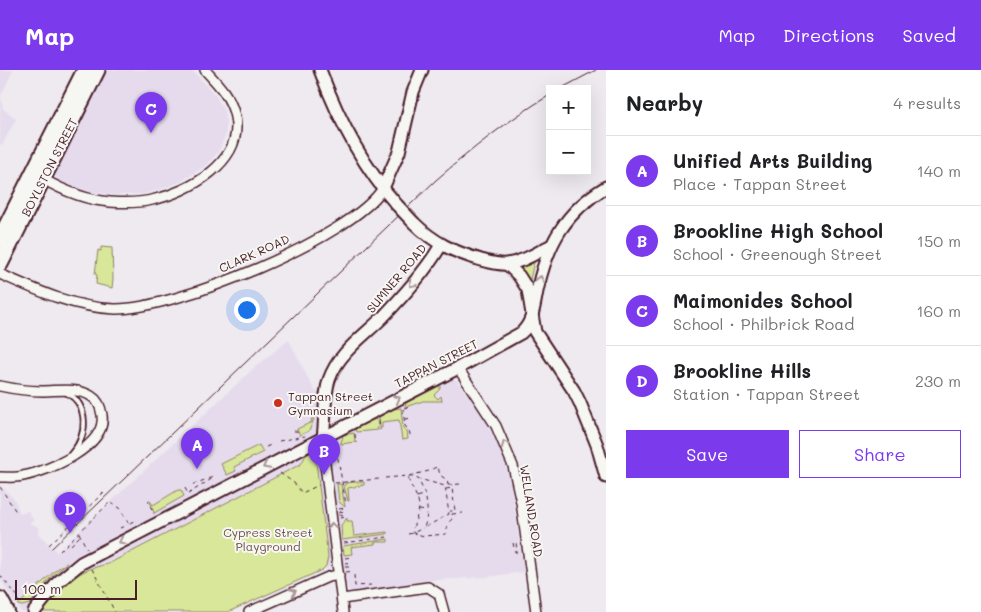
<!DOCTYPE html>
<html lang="en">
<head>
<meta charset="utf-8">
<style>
  :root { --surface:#fff; --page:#f6f6f6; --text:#202124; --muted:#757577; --line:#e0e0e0; --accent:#7c3aed }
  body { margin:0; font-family:Mali,sans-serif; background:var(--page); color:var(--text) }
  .controls { position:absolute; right:15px; top:15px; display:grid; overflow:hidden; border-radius:0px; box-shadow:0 5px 20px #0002 }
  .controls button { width:45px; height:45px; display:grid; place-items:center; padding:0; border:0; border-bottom:1px solid var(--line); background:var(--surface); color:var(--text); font:25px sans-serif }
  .scale { position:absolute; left:15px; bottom:12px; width:122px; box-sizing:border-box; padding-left:5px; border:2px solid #4a1f2b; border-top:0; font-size:14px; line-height:18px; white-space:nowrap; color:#4a1f2b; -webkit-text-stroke:4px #f6f6f2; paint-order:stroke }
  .you { position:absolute; left:246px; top:239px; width:18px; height:18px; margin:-12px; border:4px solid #fff; border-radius:50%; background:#1a73e8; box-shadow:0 0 0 8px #1a73e833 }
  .badge { display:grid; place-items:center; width:32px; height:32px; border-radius:50%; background:var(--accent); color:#fff; font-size:16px; font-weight:700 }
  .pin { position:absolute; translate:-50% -41px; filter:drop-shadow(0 1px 2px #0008) }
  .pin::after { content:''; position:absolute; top:26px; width:18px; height:15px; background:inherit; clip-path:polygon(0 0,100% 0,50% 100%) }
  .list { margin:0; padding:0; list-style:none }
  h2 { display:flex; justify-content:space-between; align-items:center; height:65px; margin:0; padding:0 20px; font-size:21px }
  h2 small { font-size:16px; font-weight:400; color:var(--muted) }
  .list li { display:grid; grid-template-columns:32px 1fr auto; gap:15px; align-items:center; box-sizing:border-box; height:70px; padding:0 20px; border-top:1px solid var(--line) }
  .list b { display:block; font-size:19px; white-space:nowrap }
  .list p { margin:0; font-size:16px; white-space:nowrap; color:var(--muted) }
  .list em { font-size:16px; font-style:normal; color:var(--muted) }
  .actions { display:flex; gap:10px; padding:15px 20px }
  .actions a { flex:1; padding:11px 0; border:1px solid var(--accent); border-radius:0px; text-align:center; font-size:18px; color:var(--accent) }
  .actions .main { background:var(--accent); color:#fff }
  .map { position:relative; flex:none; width:606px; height:542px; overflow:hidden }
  header { display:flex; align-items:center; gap:30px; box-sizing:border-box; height:70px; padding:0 25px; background:var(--accent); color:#fff }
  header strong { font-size:24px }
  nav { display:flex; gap:28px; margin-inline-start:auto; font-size:18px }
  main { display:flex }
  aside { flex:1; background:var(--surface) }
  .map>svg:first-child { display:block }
  .built { fill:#e5dbed }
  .green { fill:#d8e79a; stroke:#918362 }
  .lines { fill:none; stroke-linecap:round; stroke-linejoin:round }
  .service-casing { stroke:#4a1f2b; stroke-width:8 }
  .minor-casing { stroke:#4a1f2b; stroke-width:12 }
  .tertiary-casing { stroke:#4a1f2b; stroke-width:15 }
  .secondary-casing { stroke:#4a1f2b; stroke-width:18 }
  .trunk-casing { stroke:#4a1f2b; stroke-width:19 }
  .path { stroke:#4a1f2b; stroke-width:1; stroke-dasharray:4 4; stroke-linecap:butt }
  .service { stroke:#f6f6f2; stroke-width:4.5 }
  .minor { stroke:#f6f6f2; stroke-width:9 }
  .tertiary { stroke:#f6f6f2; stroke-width:11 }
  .secondary { stroke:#f6f6f2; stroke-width:14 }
  .trunk { stroke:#f6f6f2; stroke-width:15 }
  .tram { stroke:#4a1f2b; stroke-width:1 }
  .tertiary-bridge-casing { stroke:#4a1f2b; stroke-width:15; stroke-linecap:butt }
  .tertiary-bridge { stroke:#f6f6f2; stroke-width:11 }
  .oneway { stroke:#a99598 }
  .poi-dot { fill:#c8321e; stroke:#f6f6f2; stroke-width:2 }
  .labels { text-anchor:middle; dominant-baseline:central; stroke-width:4; stroke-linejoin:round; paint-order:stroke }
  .street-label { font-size:12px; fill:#4a1f2b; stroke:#f6f6f2 }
  .poi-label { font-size:12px; fill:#4a1f2b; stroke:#f6f6f2; text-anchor:start }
  .park-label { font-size:12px; fill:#6e5147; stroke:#f6f6f2 }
</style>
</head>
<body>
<header>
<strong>Map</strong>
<nav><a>Map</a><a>Directions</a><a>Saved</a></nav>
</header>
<main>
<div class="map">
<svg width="606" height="542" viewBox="0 0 606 542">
  <rect width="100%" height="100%" fill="#eeeaf0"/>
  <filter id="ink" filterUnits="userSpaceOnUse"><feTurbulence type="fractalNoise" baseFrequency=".02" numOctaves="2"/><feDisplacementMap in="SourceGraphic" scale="10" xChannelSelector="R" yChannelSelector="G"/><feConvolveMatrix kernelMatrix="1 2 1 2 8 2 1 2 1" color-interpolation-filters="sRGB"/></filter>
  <g filter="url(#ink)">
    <g class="built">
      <path d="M0 0H13L1 26 3 39 16 49 2 75 0 74Z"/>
      <path d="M107 0H192L216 26 224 41 226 51V64L218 83 204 97 180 112 159 120 144 124 115 125 96 123 78 119 59 111 56 107V102Z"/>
      <path d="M289 270 314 320 318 323 317 357 334 354 340 366 439 314 453 309 456 310 481 342 498 375 503 386 511 416 524 502 486 507 434 510 356 522 350 521 346 516 342 494 322 500 228 542H22L13 530 0 508V415L15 430 20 444 28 441 34 451 30 452V453L40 458 38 463 57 482 255 297Z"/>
    </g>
    <g class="green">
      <path d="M101 177 112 178 113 209 112 218 96 214 97 205 95 204 98 180 101 181Z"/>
      <path d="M534 192 529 214 519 199Z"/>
      <path d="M440 315V319L434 325 438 329 441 326 442 331H423L405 337 406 333Z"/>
      <path d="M401 338 403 358 407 361 408 369 402 370 399 350 382 352V358H380L379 347 393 339Z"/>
      <path d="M311 349H314L309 361 300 365 297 359 312 352Z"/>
      <path d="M377 349 378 360 356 362 355 359 372 350Z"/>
      <path d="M354 363 355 372 341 374 343 365Z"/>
      <path d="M259 375 263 382 234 397 236 401 227 405 221 394Z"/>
      <path d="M312 382 315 384 328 487 326 496 322 500 228 542H43C66 514 70 502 108 494L301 394 306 385Z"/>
      <path d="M354 412H364V415L348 418 349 431H348L344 416 346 413Z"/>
      <path d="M337 414H341L345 437 339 432Z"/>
      <path d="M178 420H181L184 426 154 443 150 431 153 435Z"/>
      <path d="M347 448V451H352L354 466 387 462V464L342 470 341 455Z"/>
      <path d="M388 469V472H375V474L351 477 352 484 344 485 343 476Z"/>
      <path d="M67 493 51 507 30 534 22 536 18 535 57 499Z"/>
    </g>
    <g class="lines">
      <defs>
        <path id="service" d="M67 323C89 334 88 367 72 383"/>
        <g id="minor">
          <path d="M43 109C64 121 86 130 110 132 124 133 139 133 152 130 189 122 244 92 235 47 231 27 218 14 205 0"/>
          <path d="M0 204C36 220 75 238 115 239 174 240 352 168 383 118"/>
          <path d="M458 298 496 356 513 396 521 432 536 542"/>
          <path d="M0 316C14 319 28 321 42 321 57 321 78 317 91 326 98 330 101 338 102 345 107 377 48 401 23 406 16 408 8 407 0 407"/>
          <path d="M323 367 324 386 343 542"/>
          <path d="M342 529 428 517 439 524 444 542"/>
          <path d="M249 542 328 507 339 505"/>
        </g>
        <g id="tertiary">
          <path d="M320 0C338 48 363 97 397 135"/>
          <path d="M383 118 399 82 413 22 422 0"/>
          <path d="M414 153C434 173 454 182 481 190 489 192 499 195 507 194 523 192 536 183 550 176"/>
          <path d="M507 194 519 206 528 220 535 262 574 321 580 333 597 375 606 407"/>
          <path d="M323 367C326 348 323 329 329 310 338 283 364 266 383 247 404 225 426 201 441 175"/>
          <path d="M34 542 58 512 81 493 458 298 521 263C534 252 534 233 538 217 548 173 566 141 606 117"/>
        </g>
        <path id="secondary" d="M0 529 7 542"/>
        <g id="trunk">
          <path d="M0 169 85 0"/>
          <path d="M0 194 97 0"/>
        </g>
      </defs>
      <use href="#service" class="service-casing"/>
      <use href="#minor" class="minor-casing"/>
      <use href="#tertiary" class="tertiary-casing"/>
      <use href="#secondary" class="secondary-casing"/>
      <use href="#trunk" class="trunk-casing"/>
      <g class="path">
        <path d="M404 338 410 337"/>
        <path d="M403 339 405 356 409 360 411 369"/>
        <path d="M405 349 412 348"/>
        <path d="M379 351 380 360"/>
        <path d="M294 361H297L299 366"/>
        <path d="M355 364 356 373"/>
        <path d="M279 371 305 366"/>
        <path d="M335 372 346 434"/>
        <path d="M266 377 273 374"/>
        <path d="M280 403 294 413 302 423 319 415"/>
        <path d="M385 408 408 406 445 416 449 444 424 458C430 439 427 426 418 409"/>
        <path d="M335 413 379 409"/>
        <path d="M448 415 447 410 440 405 438 397 434 398 429 401 408 406C409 417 418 424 419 436 419 446 412 454 413 463L424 466 446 464 448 453 452 449V444"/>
        <path d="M448 415 460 414"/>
        <path d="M0 417 17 443"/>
        <path d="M185 418 188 424"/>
        <path d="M446 419 452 418 455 441H450"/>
        <path d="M188 424 213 408V407L191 415"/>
        <path d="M417 427 425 424"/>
        <path d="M150 430 148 431 154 444"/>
        <path d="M111 433 120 438 130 456"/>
        <path d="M339 439 345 438"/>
        <path d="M419 440 427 441"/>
        <path d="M339 442 346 441"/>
        <path d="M452 444 463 443"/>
        <path d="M339 445 346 444"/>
        <path d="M340 448 347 447"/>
        <path d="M130 453 137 449"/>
        <path d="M120 458 127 455"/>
        <path d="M79 463 87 479"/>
        <path d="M408 464 413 463 423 458"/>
        <path d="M344 473 387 467"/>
        <path d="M513 473 515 482H517L516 472H518"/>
        <path d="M49 475 103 423 104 425"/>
        <path d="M71 475 80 466"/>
        <path d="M60 481 110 432"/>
        <path d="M345 488 352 487"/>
        <path d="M345 493 353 492"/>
        <path d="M345 497H353"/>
        <path d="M92 499 115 542"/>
        <path d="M346 502 354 501"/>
        <path d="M0 505 20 529"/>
        <path d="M354 505 355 516 371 515"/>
        <path d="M16 533 21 528"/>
      </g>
      <use href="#service" class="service"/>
      <use href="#minor" class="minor"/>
      <use href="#tertiary" class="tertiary"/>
      <use href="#secondary" class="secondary"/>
      <use href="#trunk" class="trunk"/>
      <g class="tram">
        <path d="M560 19 596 0"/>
        <path d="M52 478 436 110C472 79 509 49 550 25"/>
      </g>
      <defs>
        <path id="tertiary-bridge" d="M397 135 414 153"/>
      </defs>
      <use href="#tertiary-bridge" class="tertiary-bridge-casing"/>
      <use href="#tertiary-bridge" class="tertiary-bridge"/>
    </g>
    <defs><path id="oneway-chevron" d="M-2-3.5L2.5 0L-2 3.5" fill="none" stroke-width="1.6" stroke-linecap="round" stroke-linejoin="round" transform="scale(1.25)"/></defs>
    <g class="oneway">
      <use href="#oneway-chevron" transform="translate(540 209) rotate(-76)"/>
      <use href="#oneway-chevron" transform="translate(412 214) rotate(130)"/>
      <use href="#oneway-chevron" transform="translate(397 329) rotate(-28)"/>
      <use href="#oneway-chevron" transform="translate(505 374) rotate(-113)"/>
      <use href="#oneway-chevron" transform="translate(266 396) rotate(153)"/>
      <use href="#oneway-chevron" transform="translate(332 456) rotate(-97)"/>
      <use href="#oneway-chevron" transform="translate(122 471) rotate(153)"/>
      <use href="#oneway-chevron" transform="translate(293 522) rotate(-24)"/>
    </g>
  </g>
  <circle class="poi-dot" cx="278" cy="333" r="5"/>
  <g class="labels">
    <g class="street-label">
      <text transform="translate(49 97) rotate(-63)">BOYLSTON STREET</text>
      <text transform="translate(254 183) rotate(-24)">CLARK ROAD</text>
      <text transform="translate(396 208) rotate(-50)">SUMNER ROAD</text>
      <text transform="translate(436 293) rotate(-27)">TAPPAN STREET</text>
      <text transform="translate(532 441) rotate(81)">WELLAND ROAD</text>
    </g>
    <g class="poi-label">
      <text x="288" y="326">Tappan Street<tspan x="288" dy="14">Gymnasium</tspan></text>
    </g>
    <g class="park-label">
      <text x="268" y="462">Cypress Street<tspan x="268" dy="14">Playground</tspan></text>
    </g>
  </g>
</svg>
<div class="controls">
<button>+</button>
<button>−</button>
</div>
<div class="scale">100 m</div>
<div class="you"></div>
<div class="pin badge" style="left:197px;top:399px">A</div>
<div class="pin badge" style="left:324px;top:405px">B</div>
<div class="pin badge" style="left:151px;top:63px">C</div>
<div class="pin badge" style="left:70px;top:463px">D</div>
</div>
<aside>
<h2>Nearby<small>4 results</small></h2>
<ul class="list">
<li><span class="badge">A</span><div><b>Unified Arts Building</b><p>Place · Tappan Street</p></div><em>140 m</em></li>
<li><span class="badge">B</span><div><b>Brookline High School</b><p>School · Greenough Street</p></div><em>150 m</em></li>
<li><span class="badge">C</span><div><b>Maimonides School</b><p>School · Philbrick Road</p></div><em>160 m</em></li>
<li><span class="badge">D</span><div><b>Brookline Hills</b><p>Station · Tappan Street</p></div><em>230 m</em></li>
</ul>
<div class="actions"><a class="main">Save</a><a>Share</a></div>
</aside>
</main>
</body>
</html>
